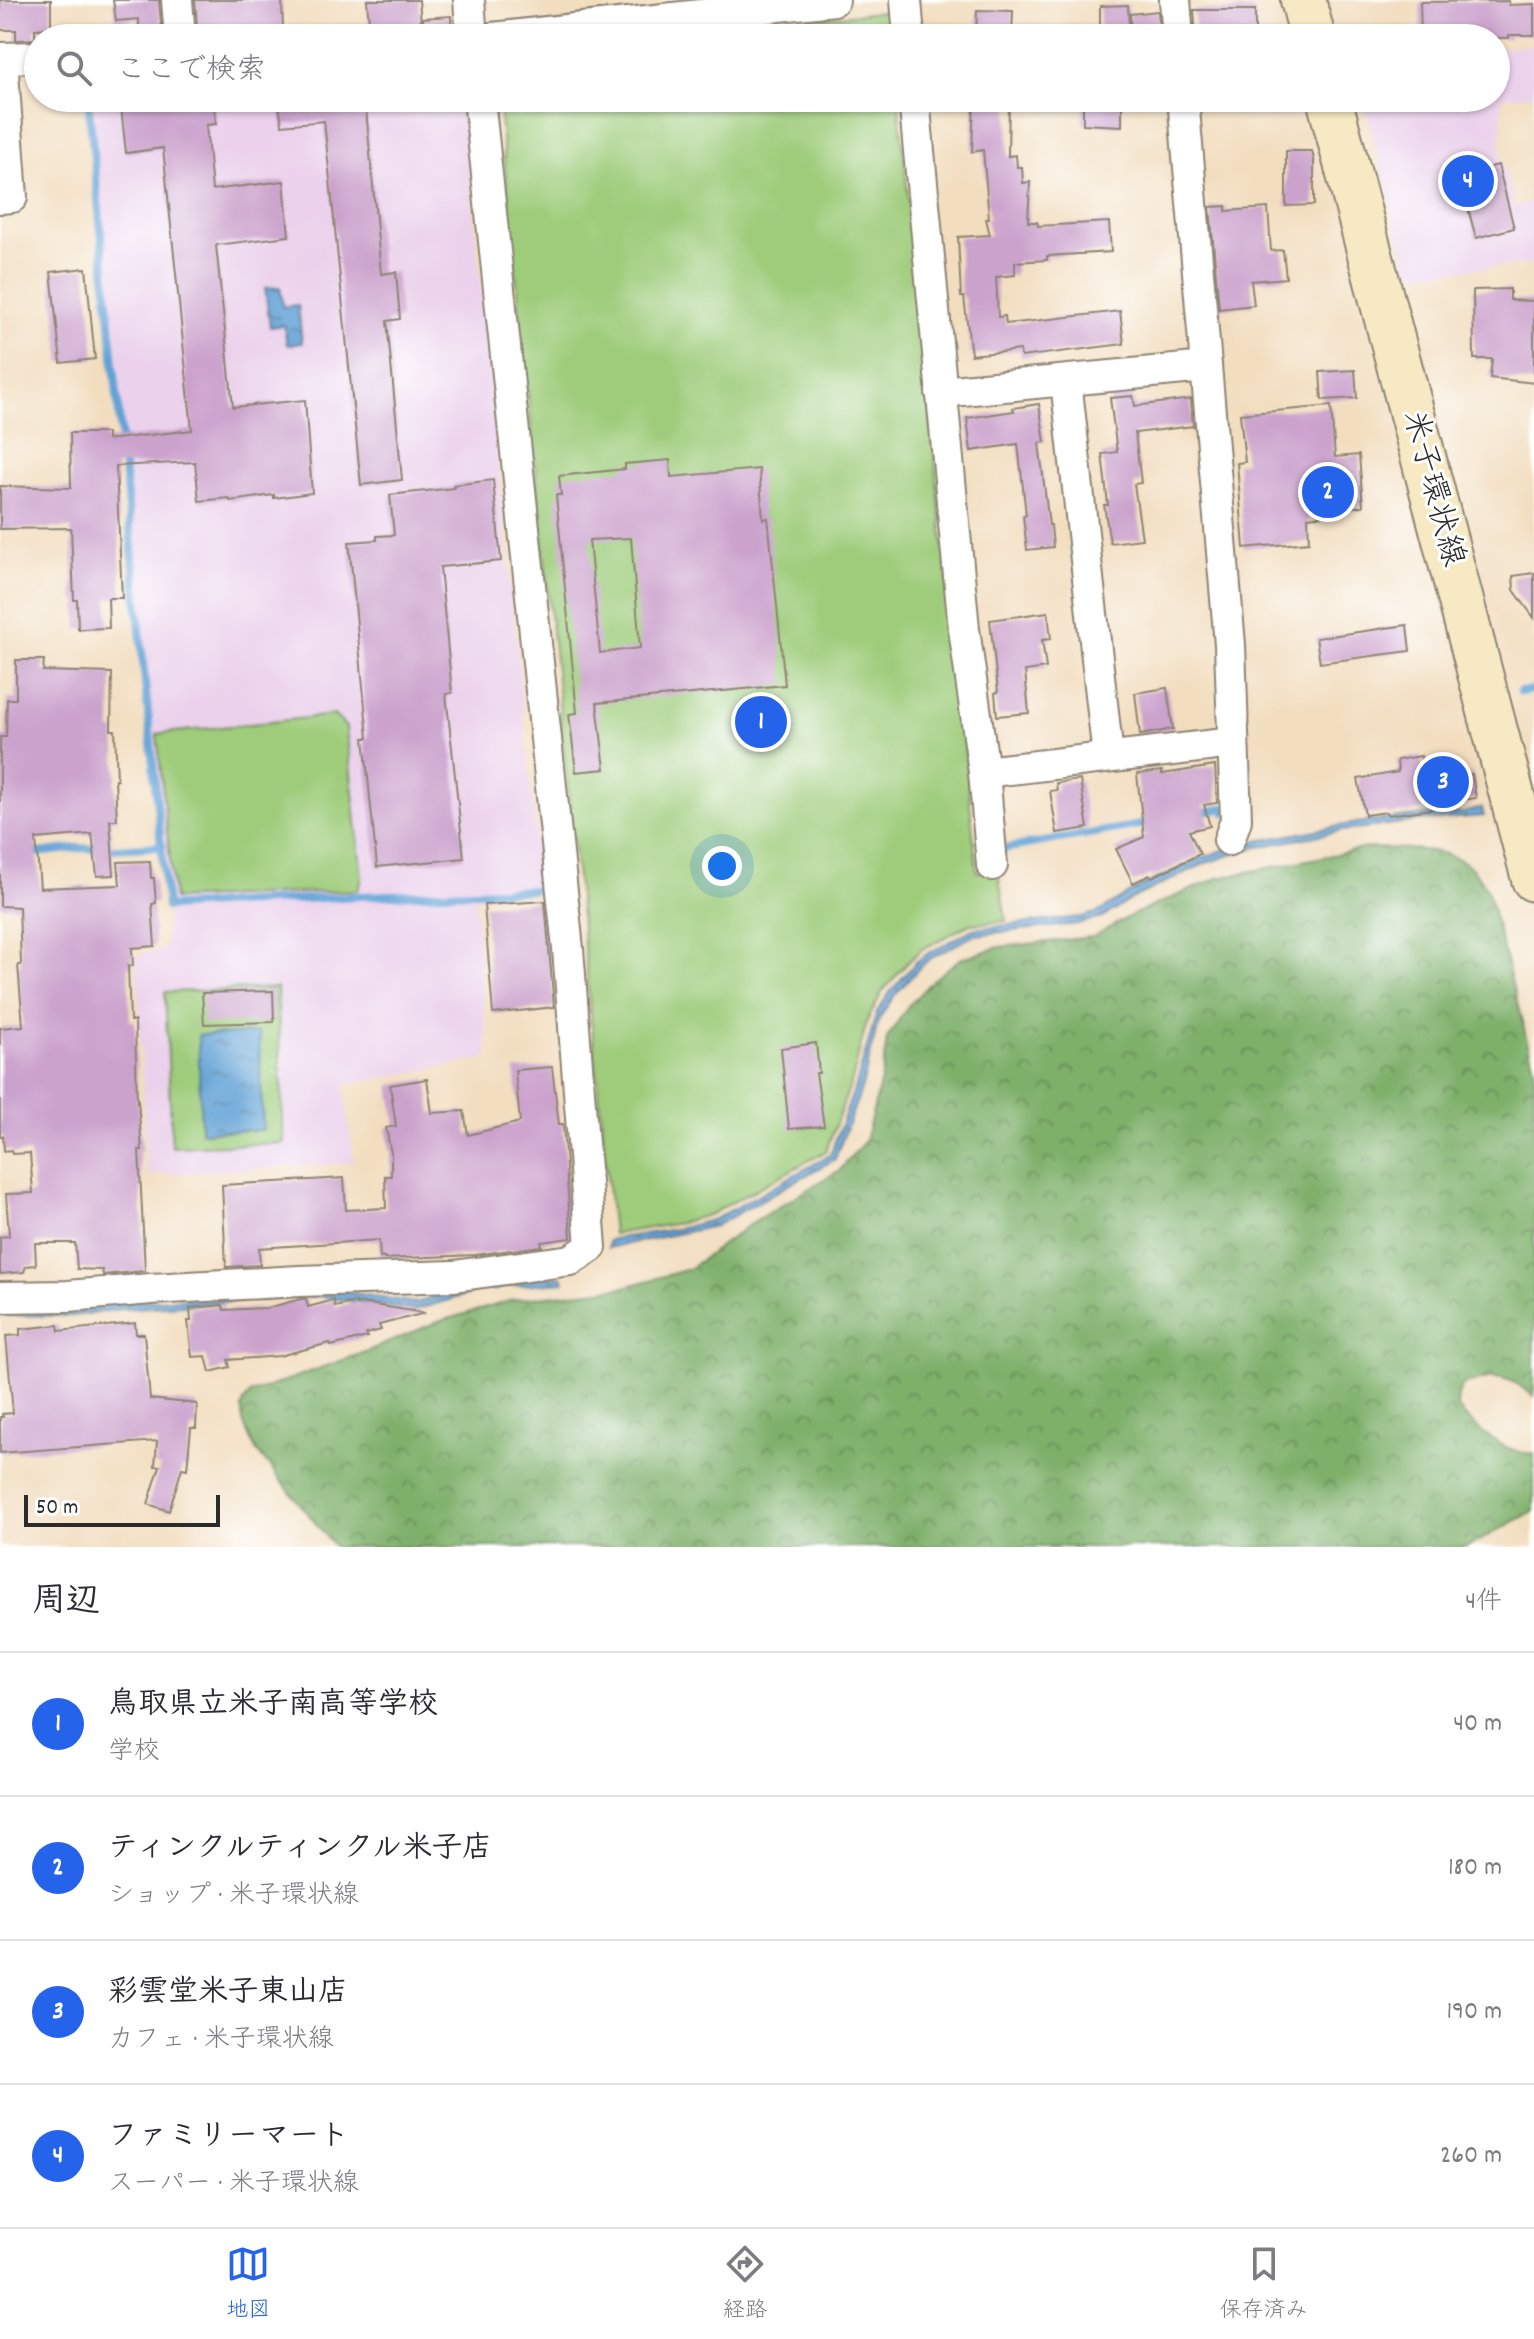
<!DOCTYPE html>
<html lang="ja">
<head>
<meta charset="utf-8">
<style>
  :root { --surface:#fff; --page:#f7f7f7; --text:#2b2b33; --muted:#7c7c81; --line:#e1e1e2; --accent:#2563eb }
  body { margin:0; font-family:Dekko,"Klee One",sans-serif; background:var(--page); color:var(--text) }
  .scale { position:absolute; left:24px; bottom:20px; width:196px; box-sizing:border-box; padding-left:8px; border:4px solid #2b2b2b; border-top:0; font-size:22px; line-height:28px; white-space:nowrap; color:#2b2b2b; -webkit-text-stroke:6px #fff; paint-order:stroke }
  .you { position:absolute; left:722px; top:866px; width:28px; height:28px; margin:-20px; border:6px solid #fff; border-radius:50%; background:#1a73e8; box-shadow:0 0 0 12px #1a73e833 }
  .badge { display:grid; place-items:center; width:52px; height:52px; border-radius:50%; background:var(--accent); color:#fff; font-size:26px; font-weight:700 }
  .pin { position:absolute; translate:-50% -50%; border:4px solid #fff; box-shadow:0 2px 8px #0006 }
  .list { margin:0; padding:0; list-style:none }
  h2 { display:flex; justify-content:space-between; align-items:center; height:104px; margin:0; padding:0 32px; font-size:34px }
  h2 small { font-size:26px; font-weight:400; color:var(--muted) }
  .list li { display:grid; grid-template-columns:52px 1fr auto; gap:24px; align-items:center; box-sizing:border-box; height:144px; padding:0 32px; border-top:2px solid var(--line) }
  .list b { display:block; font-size:30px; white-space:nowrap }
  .list p { margin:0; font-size:26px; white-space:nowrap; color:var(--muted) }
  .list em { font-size:26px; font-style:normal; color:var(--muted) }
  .icon { flex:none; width:44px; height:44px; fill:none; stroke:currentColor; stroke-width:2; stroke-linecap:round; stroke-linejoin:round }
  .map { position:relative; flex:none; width:1534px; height:1547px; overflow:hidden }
  .search { position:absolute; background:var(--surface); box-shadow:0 2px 6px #0004; left:24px; right:24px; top:24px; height:88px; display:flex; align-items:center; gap:20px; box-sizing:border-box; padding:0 28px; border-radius:44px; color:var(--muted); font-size:30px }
  .sheet { height:680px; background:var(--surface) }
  nav { display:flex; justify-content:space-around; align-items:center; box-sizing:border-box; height:112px; border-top:2px solid var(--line); background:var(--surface); font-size:22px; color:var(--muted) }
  nav a { display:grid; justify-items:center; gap:4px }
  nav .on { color:var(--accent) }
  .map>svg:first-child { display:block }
  .built { fill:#ebd1eb }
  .forest { fill:url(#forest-crowns); stroke:#546e4a; stroke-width:2 }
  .park { fill:#9ecc7a; stroke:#647c52; stroke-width:2 }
  .water { fill:url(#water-ripples); stroke:#486780; stroke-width:2 }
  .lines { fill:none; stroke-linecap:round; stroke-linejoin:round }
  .stream { stroke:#64a3d6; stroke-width:8 }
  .building { fill:#cba2cc; fill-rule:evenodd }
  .minor-casing { stroke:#8e8474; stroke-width:34 }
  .secondary-casing { stroke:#8e8474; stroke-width:48 }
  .minor { stroke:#fff; stroke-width:30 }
  .secondary { stroke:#f6e9c3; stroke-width:44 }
  .labels { text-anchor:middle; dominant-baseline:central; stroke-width:6; stroke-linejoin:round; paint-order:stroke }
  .street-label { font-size:32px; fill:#2b2b2b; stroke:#fff }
</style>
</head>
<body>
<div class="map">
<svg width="1534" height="1547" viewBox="0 0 1534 1547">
  <defs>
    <pattern id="forest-crowns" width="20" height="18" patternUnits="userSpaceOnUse" patternTransform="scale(2)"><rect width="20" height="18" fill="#7eb06a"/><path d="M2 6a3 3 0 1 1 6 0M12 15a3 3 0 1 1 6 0" fill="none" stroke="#678f57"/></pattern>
    <pattern id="water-ripples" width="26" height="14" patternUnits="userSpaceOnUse" patternTransform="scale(2)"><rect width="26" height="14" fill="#64a3d6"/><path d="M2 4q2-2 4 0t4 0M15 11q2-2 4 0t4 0" fill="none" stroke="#5385ae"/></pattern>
  </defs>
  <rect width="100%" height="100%" fill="#fff"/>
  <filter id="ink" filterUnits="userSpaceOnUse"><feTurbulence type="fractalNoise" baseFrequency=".0125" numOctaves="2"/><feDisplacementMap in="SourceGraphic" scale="16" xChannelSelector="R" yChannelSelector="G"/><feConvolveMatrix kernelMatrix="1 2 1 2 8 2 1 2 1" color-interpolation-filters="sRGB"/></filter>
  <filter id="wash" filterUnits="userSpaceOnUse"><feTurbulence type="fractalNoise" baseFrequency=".006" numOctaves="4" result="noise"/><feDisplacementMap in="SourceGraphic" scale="32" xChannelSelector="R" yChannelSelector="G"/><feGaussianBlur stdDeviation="1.8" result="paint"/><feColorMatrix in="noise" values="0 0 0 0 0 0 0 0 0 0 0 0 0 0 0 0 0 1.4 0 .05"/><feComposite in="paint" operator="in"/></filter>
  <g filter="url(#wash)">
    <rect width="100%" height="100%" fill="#f2ddbe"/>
    <g class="built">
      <path d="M1534 46V95L1502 97 1501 157 1515 206 1534 202V264L1408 274 1363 98H1496V47Z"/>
      <path d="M91 98H462L541 887 475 899 488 1058 344 1085 354 1163 147 1175 136 955 165 949 168 904Z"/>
    </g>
    <path class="forest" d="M1367 848C1396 849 1443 846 1467 864 1475 870 1481 881 1487 889L1534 1067V1396C1503 1373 1498 1374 1463 1385L1458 1395 1457 1407C1472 1426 1509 1457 1534 1453V1511L1467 1547H335L257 1451C250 1439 238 1419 243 1404 244 1400 248 1397 251 1393L368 1351 437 1322 513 1300 625 1287 689 1269 753 1222 840 1170 865 1141 882 1076 887 1038 909 1005 933 980 960 959 999 947 1093 937 1130 916 1218 878Z"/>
    <g class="park">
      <path d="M889 11 891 38H615Z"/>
      <path d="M498 98H898L977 872 998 871 1006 921 970 924 922 949 907 963 882 992 867 1021 852 1080 826 1151 711 1214 680 1223 613 1234Z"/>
      <path d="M334 715 346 727 362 878 358 890 174 899 157 734Z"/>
      <path d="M277 988 284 1143 172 1147 165 992Z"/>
    </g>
    <g class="water">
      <path d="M280 287 283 307 298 305 302 343 287 345 284 325 270 327 265 288Z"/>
      <path d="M1482 808 1484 816 1418 821 1341 831 1253 848 1206 863 1139 895 1101 918 1077 924 974 935 931 958 919 968 894 996 879 1019 862 1087 835 1159 715 1226 608 1248 609 1241 613 1239 682 1228 715 1219 830 1155 857 1082 877 1012 891 991 916 962 927 954 973 929 1081 917 1099 912 1136 889 1199 859 1240 844 1356 823 1425 815 1463 813Z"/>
      <path d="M259 1033 263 1130 201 1132 198 1035Z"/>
      <path d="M562 1276 564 1282 506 1286 496 1290 486 1289 415 1310 317 1296 121 1309 72 1316 0 1315V1309L333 1290 416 1303 483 1282Z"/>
    </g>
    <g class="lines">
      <g class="stream">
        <path d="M88 98 167 907 361 896 535 890"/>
        <path d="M1520 692 1534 690"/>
        <path d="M1196 814 1225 808 1226 813"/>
        <path d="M1003 849 1151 823"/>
        <path d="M29 854 78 848 113 849 162 846"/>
      </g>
    </g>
    <g id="blocks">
      <g class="building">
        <path d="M0 0H51V28L35 29V39L16 40V30H0Z"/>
        <path d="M113 0H159L162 35 139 36V19L116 21Z"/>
        <path d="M195 0H282L283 29 253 31V33L208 34 207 25 197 26Z"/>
        <path d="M367 0H419L422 33 370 35Z"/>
        <path d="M1509 1V5L1534 4V35H1509V38H1421L1420 2Z"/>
        <path d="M1128 5 1129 28 1100 29V6Z"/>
        <path d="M977 10 1013 11 1012 38H976Z"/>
        <path d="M1194 10H1255V38H1196Z"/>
        <path d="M1158 11 1160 38H1131L1130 14Z"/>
        <path d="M451 16 452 37 424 38 423 18Z"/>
        <path d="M120 98H202L203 104 214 103 216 124 206 125 212 190 284 181 289 236 216 245 233 407 305 400 312 493 274 498V495L230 501 229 498 199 501 195 462 116 466 122 598H108L109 628 78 629 77 600H74L71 528 0 529V486L71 488 70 433H107V440L192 430 163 148 126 153Z"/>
        <path d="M278 98H365L381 274 396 272 400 319 387 321 402 480 361 485 324 121 282 125Z"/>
        <path d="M974 98H1009L1008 156 1016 155 1017 167H1022L1023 183 1030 182 1028 222H1037L1038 226 1109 222 1111 252 1047 256V260L1015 262V275L996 277 998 317 1005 316 1006 324 1120 311 1124 344 1021 357 1020 350 971 355 964 297H961L958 237 990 235 986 219 989 218 983 150 972 152Z"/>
        <path d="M1083 98H1122V126L1083 124Z"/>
        <path d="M1286 151H1312L1314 160V205L1286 206Z"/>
        <path d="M1498 165 1514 228 1476 238 1459 175Z"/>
        <path d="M1226 206V211L1268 208 1271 251 1283 250 1286 278 1251 281 1254 305 1219 309 1210 207Z"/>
        <path d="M86 268 95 359 61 363 51 272Z"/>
        <path d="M1510 289V300L1534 301V383L1490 378 1492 359H1474L1473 290Z"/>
        <path d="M1355 370 1357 398 1322 400 1320 372Z"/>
        <path d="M1133 396 1135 406 1191 399 1193 426 1135 433 1141 483 1134 484 1142 539 1110 543 1104 505H1108L1102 454 1117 452 1110 398Z"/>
        <path d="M1039 404 1045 442 1039 443 1049 525H1051L1053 547 1027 550 1023 516 1026 515 1018 444 971 451 967 418 1014 411 1013 408Z"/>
        <path d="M1331 406 1335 457 1359 455 1363 506 1333 510 1334 514 1308 517 1309 542 1244 548 1237 463 1245 462 1240 414Z"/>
        <path d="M670 460 671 477 759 469 763 519 768 518 785 685 597 703 605 769 576 772 569 714 577 713 556 495H561L559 476 625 469V464ZM631 538 640 648 600 653 589 540Z"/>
        <path d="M493 480 501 561 440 567 452 693 446 694 464 858 377 867 364 738H368L349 542 377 540V536L394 535 390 495 454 488 453 485Z"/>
        <path d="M1534 573V618L1514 590 1513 576Z"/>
        <path d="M1048 612 1051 639 1042 640 1046 668 1025 671 1029 713 997 716 995 693 998 692 990 620Z"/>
        <path d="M1407 625 1410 651 1320 663 1316 638Z"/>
        <path d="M16 660H44L43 671 112 673 111 730H115L117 779H115L117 820H110L114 875 97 876 92 834 36 839 40 888 120 885 118 862 150 861 151 878H154L156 903 152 904 155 946 132 948 133 966H128L130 1021H135L137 1102 138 1101 142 1150H139L145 1271 103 1275 102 1270 77 1269 75 1243H35L36 1265 26 1266 24 1272 0 1274V1237L9 1236 6 1194 33 1193 30 1153 12 1154 11 1150 4 1151 3 1136H0V1028L23 1026 18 965H21L19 907 0 906V737H6L7 699H16Z"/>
        <path d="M1167 688 1173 729 1140 735 1135 693Z"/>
        <path d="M1421 756 1423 772 1456 767 1457 776 1472 774 1476 798 1431 805 1432 809 1388 815 1387 812 1365 815 1358 779 1398 772 1397 760Z"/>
        <path d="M1215 766 1217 803 1204 805 1210 826 1189 831 1200 854 1152 877 1150 875 1133 883 1116 849 1144 837 1137 774 1162 771V774Z"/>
        <path d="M1080 780 1088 828 1057 833 1050 791 1057 790 1056 783Z"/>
        <path d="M545 901 554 1007 493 1014 484 905Z"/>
        <path d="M273 991 274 1022 204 1024 202 993Z"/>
        <path d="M816 1043 819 1073H816L824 1126 789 1129 781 1048Z"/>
        <path d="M552 1067 559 1124H563L571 1238 541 1242 542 1246 475 1255 384 1259V1257L380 1258 379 1240 259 1248 260 1265 226 1267 222 1185 344 1178 346 1210 386 1208 385 1176H391V1153L386 1128 396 1126 390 1085 427 1079 432 1113 464 1111 468 1135 520 1122 515 1070Z"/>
        <path d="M301 1299H306L308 1307 334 1300 335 1307 355 1302 356 1305 362 1303 425 1313 379 1325 381 1330 366 1334 367 1337 331 1346 330 1343 279 1356 228 1360 230 1367 210 1372 206 1356 192 1357 188 1321H191L190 1308 223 1305 224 1310 267 1308Z"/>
        <path d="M135 1323 136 1334H144L150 1399 197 1404 196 1428H191L187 1469 182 1468 169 1511 148 1504 160 1466H155L157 1441 0 1453V1417H3L2 1414 13 1413 6 1336 20 1335V1329L58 1325 59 1331Z"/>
      </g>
    </g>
  </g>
  <g filter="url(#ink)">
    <use href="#blocks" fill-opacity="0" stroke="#8e8474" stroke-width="2"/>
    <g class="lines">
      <defs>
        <g id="minor">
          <path d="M177 0 180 38"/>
          <path d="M469 0 472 38"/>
          <path d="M906 0 909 38"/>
          <path d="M1175 0 1178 38"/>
          <path d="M492 38 834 0"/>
          <path d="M0 58 38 57"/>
          <path d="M914 98 964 629 984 772 992 865"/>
          <path d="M1183 98 1230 645 1236 820 1229 840"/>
          <path d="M0 198 12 197 2 58"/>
          <path d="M1066 381 1108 757"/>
          <path d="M941 392 1206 367"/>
          <path d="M984 772 1233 743"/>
          <path d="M0 1297 68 1296 151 1289 299 1281 454 1276 571 1260 591 1247 568 949 479 98"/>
        </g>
        <g id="secondary">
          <path d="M1303 0 1313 38"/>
          <path d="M1329 98 1534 879"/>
        </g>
      </defs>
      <use href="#minor" class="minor-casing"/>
      <use href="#secondary" class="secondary-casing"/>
      <use href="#minor" class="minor"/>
      <use href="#secondary" class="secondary"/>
    </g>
  </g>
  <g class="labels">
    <g class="street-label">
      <text transform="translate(1431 489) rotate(75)">米子環状線</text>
    </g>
  </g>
</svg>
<div class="scale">50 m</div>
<div class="you"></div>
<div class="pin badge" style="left:761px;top:722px">1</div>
<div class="pin badge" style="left:1328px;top:492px">2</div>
<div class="pin badge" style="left:1443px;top:782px">3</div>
<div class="pin badge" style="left:1468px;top:181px">4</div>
<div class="search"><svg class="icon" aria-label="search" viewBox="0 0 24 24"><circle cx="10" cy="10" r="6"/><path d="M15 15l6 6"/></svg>ここで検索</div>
</div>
<section class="sheet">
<h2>周辺<small>4件</small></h2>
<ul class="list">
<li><span class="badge">1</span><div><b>鳥取県立米子南高等学校</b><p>学校</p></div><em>40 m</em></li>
<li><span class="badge">2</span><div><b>ティンクルティンクル米子店</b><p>ショップ · 米子環状線</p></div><em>180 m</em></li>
<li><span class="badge">3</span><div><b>彩雲堂米子東山店</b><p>カフェ · 米子環状線</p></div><em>190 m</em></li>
<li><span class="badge">4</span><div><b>ファミリーマート</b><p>スーパー · 米子環状線</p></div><em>260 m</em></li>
</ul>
</section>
<nav>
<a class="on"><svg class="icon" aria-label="map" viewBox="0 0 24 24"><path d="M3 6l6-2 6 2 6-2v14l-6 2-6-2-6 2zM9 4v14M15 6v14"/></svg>地図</a>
<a><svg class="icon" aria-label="directions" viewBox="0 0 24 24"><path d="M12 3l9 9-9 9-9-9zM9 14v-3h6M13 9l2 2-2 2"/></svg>経路</a>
<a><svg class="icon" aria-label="saved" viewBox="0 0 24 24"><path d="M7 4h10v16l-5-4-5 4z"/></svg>保存済み</a>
</nav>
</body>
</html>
